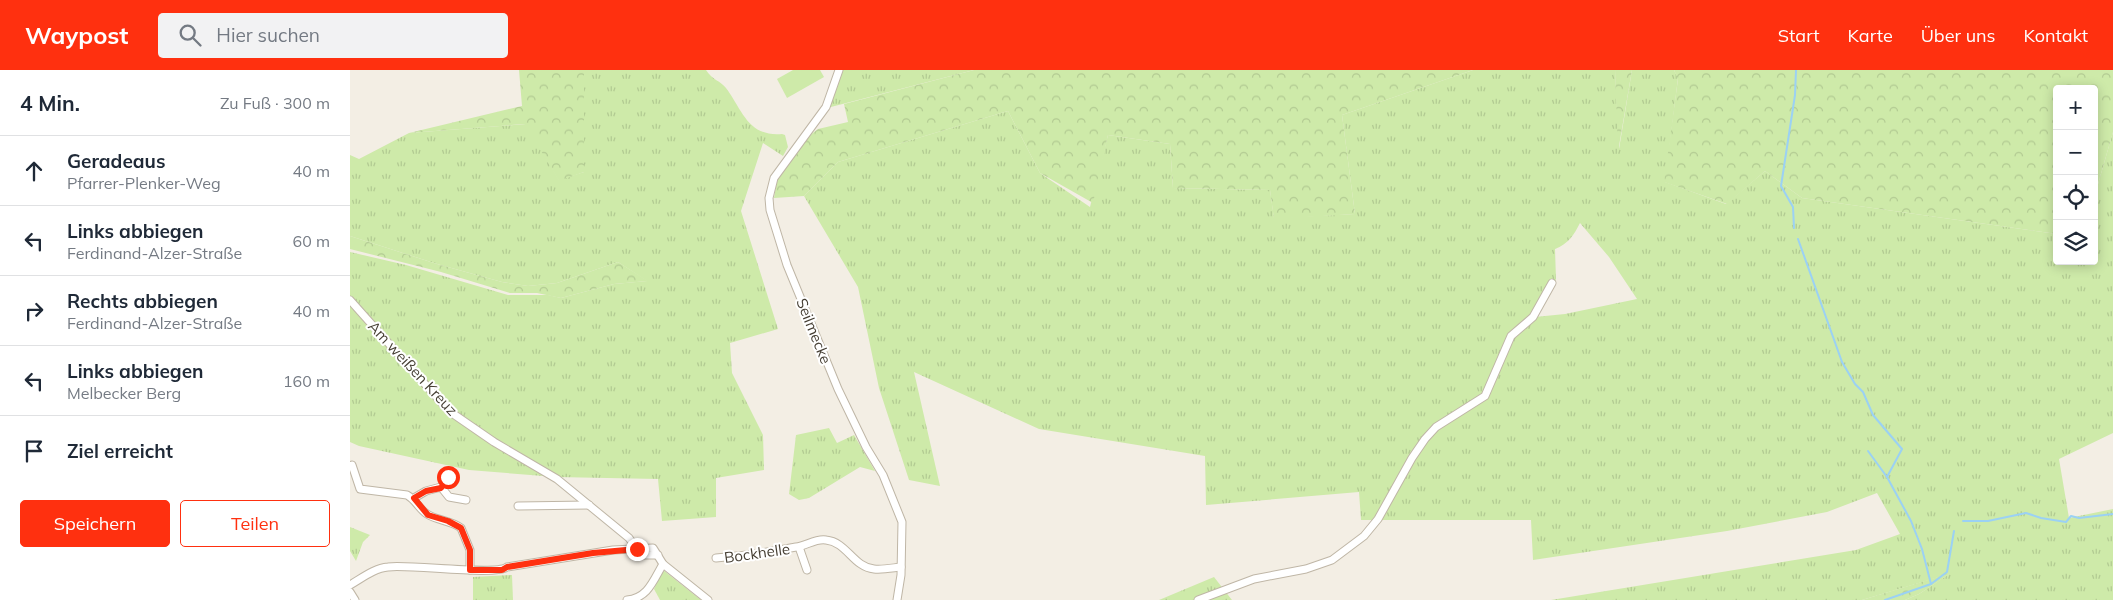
<!DOCTYPE html>
<html lang="de">
<head>
<meta charset="utf-8">
<style>
  :root { --surface:#fff; --page:#f2f2f3; --text:#1f2937; --muted:#747a83; --line:#e0e1e3; --accent:#ff300f }
  body { margin:0; font-family:Mulish,sans-serif; background:var(--page); color:var(--text) }
  .controls { position:absolute; right:15px; top:15px; display:grid; overflow:hidden; border-radius:5px; box-shadow:0 2px 12px #0003 }
  .controls button { width:45px; height:45px; display:grid; place-items:center; padding:0; border:0; border-bottom:1px solid var(--line); background:var(--surface); color:var(--text); font:25px sans-serif }
  .stop { position:absolute; width:15px; height:15px; margin:-11px; border:4px solid #ff300f; border-radius:50%; background:#fff }
  .stop.end { background:#ff300f; border-color:#fff; box-shadow:0 1px 5px #0008 }
  .list { margin:0; padding:0; list-style:none }
  h2 { display:flex; justify-content:space-between; align-items:center; height:65px; margin:0; padding:0 20px; font-size:21px }
  h2 small { font-size:16px; font-weight:400; color:var(--muted) }
  .list li { display:grid; grid-template-columns:32px 1fr auto; gap:15px; align-items:center; box-sizing:border-box; height:70px; padding:0 20px; border-top:1px solid var(--line) }
  .list b { display:block; font-size:19px; white-space:nowrap }
  .list p { margin:0; font-size:16px; white-space:nowrap; color:var(--muted) }
  .list em { font-size:16px; font-style:normal; color:var(--muted) }
  .actions { display:flex; gap:10px; padding:15px 20px }
  .actions a { flex:1; padding:11px 0; border:1px solid var(--accent); border-radius:5px; text-align:center; font-size:18px; color:var(--accent) }
  .actions .main { background:var(--accent); color:#fff }
  .icon { flex:none; width:28px; height:28px; fill:none; stroke:currentColor; stroke-width:2; stroke-linecap:round; stroke-linejoin:round }
  .map { position:relative; flex:none; width:1763px; height:530px; overflow:hidden }
  header { display:flex; align-items:center; gap:30px; box-sizing:border-box; height:70px; padding:0 25px; background:var(--accent); color:#fff }
  header strong { font-size:24px }
  nav { display:flex; gap:28px; margin-inline-start:auto; font-size:18px }
  .search { width:350px; height:45px; background:var(--page); display:flex; align-items:center; gap:12px; box-sizing:border-box; padding:0 18px; border-radius:5px; color:var(--muted); font-size:19px }
  main { display:flex }
  aside { flex:1; background:var(--surface) }
  .map>svg:first-child { display:block }
  .grass { fill:url(#grass-tufts); fill-rule:evenodd }
  .forest { fill:url(#forest-crowns) }
  .pitch { fill:#ceeaa9 }
  .lines { fill:none; stroke-linecap:round; stroke-linejoin:round }
  .stream { stroke:#9bd1f4; stroke-width:2 }
  .minor-casing { stroke:#bfb6a6; stroke-width:9 }
  .minor { stroke:#fff; stroke-width:7 }
  .route { stroke:#ff300f; stroke-width:6 }
  .labels { text-anchor:middle; dominant-baseline:central; stroke-width:4; stroke-linejoin:round; paint-order:stroke }
  .street-label { font-size:15px; fill:#453e33; stroke:#fff }
</style>
</head>
<body>
<header>
<strong>Waypost</strong>
<div class="search"><svg class="icon" aria-label="search" viewBox="0 0 24 24"><circle cx="10" cy="10" r="6"/><path d="M15 15l6 6"/></svg>Hier suchen</div>
<nav><a>Start</a><a>Karte</a><a>Über uns</a><a>Kontakt</a></nav>
</header>
<main>
<aside>
<h2>4 Min.<small>Zu Fuß · 300 m</small></h2>
<ul class="list">
<li><svg class="icon" aria-label="ahead" viewBox="0 0 24 24"><path d="M12 20V5M6 11l6-6 6 6"/></svg><div><b>Geradeaus</b><p>Pfarrer-Plenker-Weg</p></div><em>40 m</em></li>
<li><svg class="icon" aria-label="left" viewBox="0 0 24 24"><path d="M17 20v-9H6M10 6l-5 5 5 5"/></svg><div><b>Links abbiegen</b><p>Ferdinand-Alzer-Straße</p></div><em>60 m</em></li>
<li><svg class="icon" aria-label="right" viewBox="0 0 24 24"><path d="M7 20v-9h11M14 6l5 5-5 5"/></svg><div><b>Rechts abbiegen</b><p>Ferdinand-Alzer-Straße</p></div><em>40 m</em></li>
<li><svg class="icon" aria-label="left" viewBox="0 0 24 24"><path d="M17 20v-9H6M10 6l-5 5 5 5"/></svg><div><b>Links abbiegen</b><p>Melbecker Berg</p></div><em>160 m</em></li>
<li><svg class="icon" aria-label="arrive" viewBox="0 0 24 24"><path d="M6 21V4h12l-3 4 3 4H6"/></svg><div><b>Ziel erreicht</b></div></li>
</ul>
<div class="actions"><a class="main">Speichern</a><a>Teilen</a></div>
</aside>
<div class="map">
<svg width="1763" height="530" viewBox="0 0 1763 530">
  <defs>
    <pattern id="grass-tufts" width="24" height="20" patternUnits="userSpaceOnUse" patternTransform="scale(1.25)"><rect width="24" height="20" fill="#ceeaa9"/><path d="M3 7l-1-3M5 7V3M7 7l1-3M15 17l-1-3M17 17v-4M19 17l1-3" fill="none" stroke="#b2ca92"/></pattern>
    <pattern id="forest-crowns" width="20" height="18" patternUnits="userSpaceOnUse" patternTransform="scale(1.25)"><rect width="20" height="18" fill="#ceeaa9"/><path d="M2 6a3 3 0 1 1 6 0M12 15a3 3 0 1 1 6 0" fill="none" stroke="#b2ca92"/></pattern>
  </defs>
  <rect width="100%" height="100%" fill="#f3eee4"/>
  <g class="grass">
    <path d="M234 0H356C362 10 371 11 376 18 393 41 398 67 432 64L435 65 438 77 433 86 413 73 391 141 428 259 380 273 382 303 413 365 414 400 366 408V447L312 451 308 409 206 407 119 400 9 376 0 372V182L56 195 158 225H198L211 228 264 214 297 211 268 192 207 213 178 216 152 212 87 194 0 166V85L9 89 59 63 176 54 209 110 234 102Z"/>
    <path d="M491 0H624L477 38Z"/>
    <path d="M1123 0H1265L1269 79 1282 0H1324L1328 8 1315 112 1376 134 1415 101 1452 128 1707 164V191H1744V128L1763 62V363L1709 389 1719 448 1763 439V530H1555L1569 524 1599 504 1512 530H1201L1506 480 1550 464 1527 423 1477 442 1377 461 1183 490 1181 450H1011L1009 422 856 435 855 386 689 359 564 302 590 416 559 410 529 318 508 217 454 126 488 92 658 41 690 103 740 137 758 65 820 74 823 118 920 120 924 148 1005 144 992 45ZM1230 153 1259 187 1287 229 1215 244 1185 247 1200 225 1206 209 1205 179C1218 174 1224 165 1230 153Z"/>
    <path d="M479 358 487 373 504 365 525 401 510 397 459 428 449 430 439 424 446 365Z"/>
    <path d="M0 457 20 465 13 472 6 491 0 481Z"/>
    <path d="M313 500 351 530H310L304 519Z"/>
    <path d="M162 505 163 530H123V507Z"/>
    <path d="M864 507 882 530H809Z"/>
  </g>
  <g class="forest">
    <path d="M169 0H234V102L209 111 175 54 59 63 172 36Z"/>
    <path d="M624 0H1123L992 45 1005 144 924 149 920 120 823 118 820 74 758 65 743 133 690 103 658 41 488 92 454 126 424 128 427 110 459 66 468 59 498 52 494 34Z"/>
    <path d="M1265 0H1282L1268 82Z"/>
    <path d="M1324 0H1763V62L1744 128V19H1707V164L1452 128 1415 101 1377 134 1314 112 1328 9Z"/>
    <path d="M0 166 87 194 152 212 178 216 207 213 268 192 298 211 264 214 211 228 187 223H160L91 202 0 179Z"/>
    <path d="M1601 503 1569 524 1555 530H1512Z"/>
  </g>
  <path class="pitch" d="M443 0H470L474 7 437 28 427 9Z"/>
  <g class="lines">
    <g class="stream">
      <path d="M1444 158 1443 137 1431 116 1445 25 1446 0"/>
      <path d="M1448 169 1492 292 1505 314 1513 322 1523 345 1552 379 1537 407 1561 451 1572 479 1581 514"/>
      <path d="M1518 381 1537 407"/>
      <path d="M1613 451H1638L1676 443 1691 448 1716 452 1721 446 1729 448 1763 444"/>
      <path d="M1535 530 1581 514 1597 502 1604 461"/>
    </g>
    <defs>
      <g id="minor">
        <path d="M489 0 476 37 424 108 419 128 420 140 437 195 488 319 516 377 533 405 552 452 551 505 547 530"/>
        <path d="M0 230 99 341 144 372 207 409 279 468 291 485H308"/>
        <path d="M2 395 10 419 57 425C66 430 69 439 77 444 88 451 101 450 111 458L120 480V500"/>
        <path d="M91 417 98 407"/>
        <path d="M64 428 76 421 91 417 99 427 116 430"/>
        <path d="M168 436 239 435"/>
        <path d="M449 477 457 500"/>
        <path d="M366 488C393 486 420 482 446 477 456 476 466 468 476 470 497 472 503 497 524 499 532 500 542 498 551 497"/>
        <path d="M0 515C12 508 25 498 38 497 60 494 146 506 157 497L263 480 303 478 313 494 358 530"/>
        <path d="M0 522 5 530"/>
        <path d="M277 530C298 528 303 511 313 494"/>
        <path d="M848 530 904 509 956 499 982 490 1014 466 1028 449 1062 388 1075 369 1086 357 1135 326 1161 266 1183 247 1202 213"/>
      </g>
    </defs>
    <use href="#minor" class="minor-casing"/>
    <use href="#minor" class="minor"/>
  </g>
  <g class="lines">
    <path class="route" d="M98 407 91 418 76 421 64 428 78 445 98 451 111 458 120 480V500H152L157 497 243 483 287 479"/>
  </g>
  <g class="labels">
    <g class="street-label">
      <text transform="translate(464 261) rotate(68)">Seilmecke</text>
      <text transform="translate(63 298) rotate(47)">Am weißen Kreuz</text>
      <text transform="translate(407 483) rotate(-8)">Bockhelle</text>
    </g>
  </g>
</svg>
<div class="controls">
<button>+</button>
<button>−</button>
<button><svg class="icon" aria-label="locate" viewBox="0 0 24 24"><circle cx="12" cy="12" r="6"/><path d="M12 2v4M12 18v4M2 12h4M18 12h4"/></svg></button>
<button><svg class="icon" aria-label="layers" viewBox="0 0 24 24"><path d="M12 4l9 5-9 5-9-5zM3 14l9 5 9-5"/></svg></button>
</div>
<div class="stop" style="left:98px;top:407px"></div>
<div class="stop end" style="left:287px;top:479px"></div>
</div>
</main>
</body>
</html>
